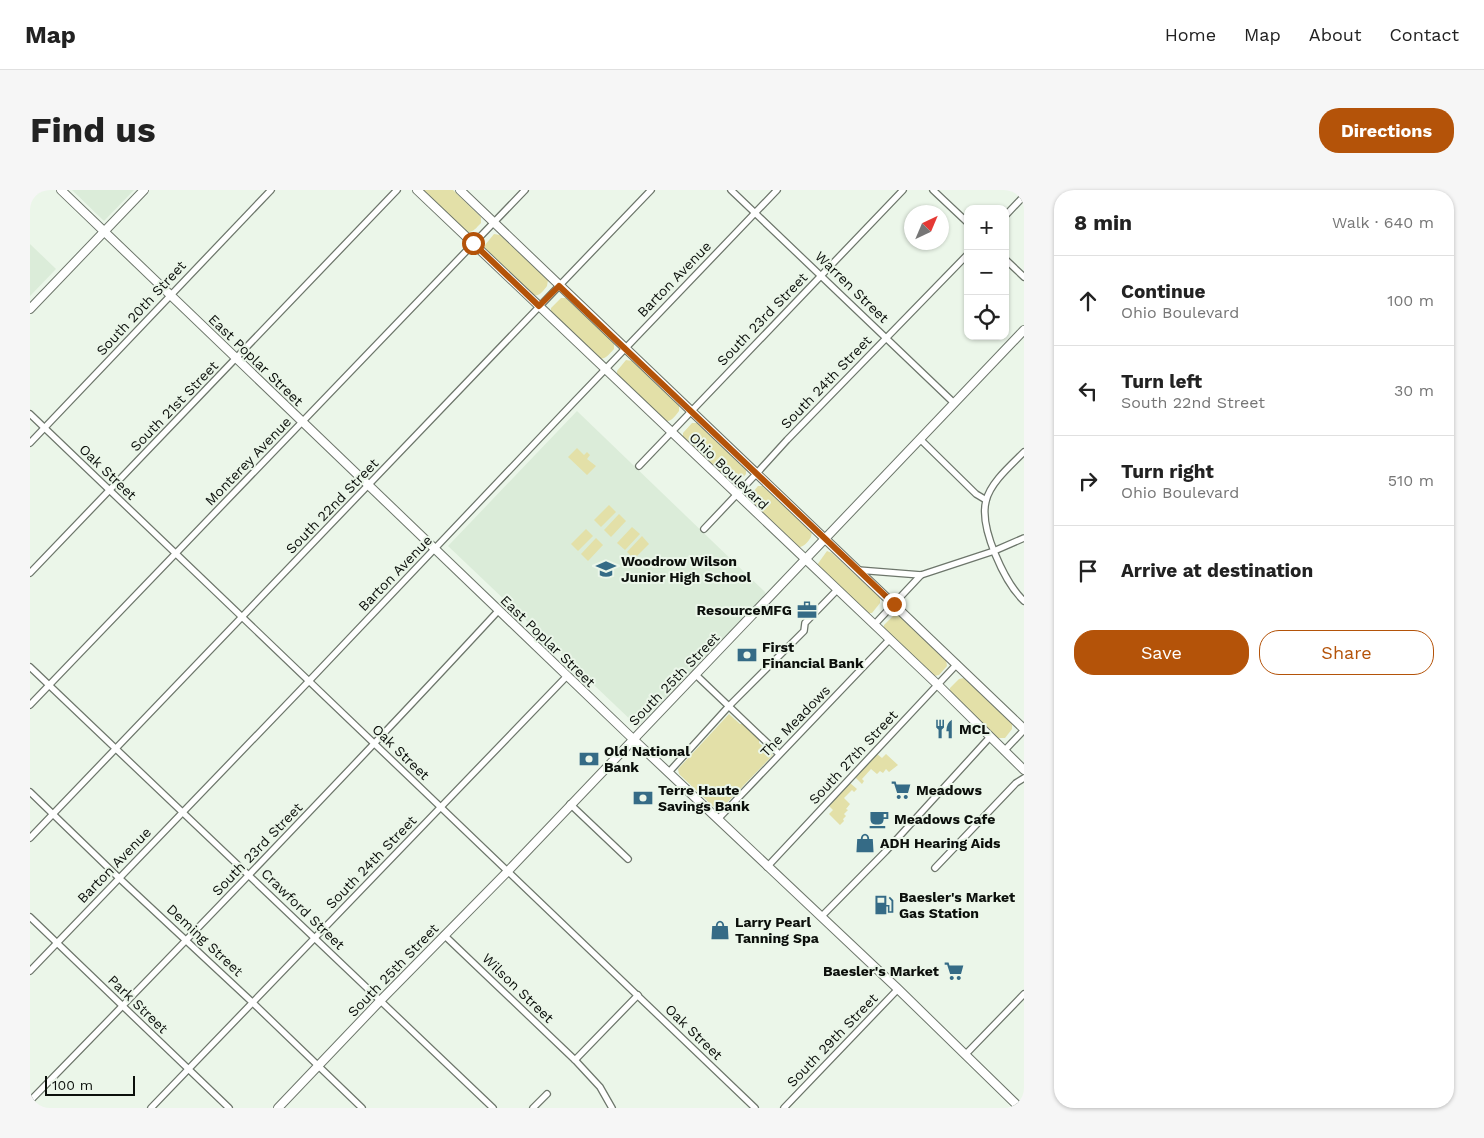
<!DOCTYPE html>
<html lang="en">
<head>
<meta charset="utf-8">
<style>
  :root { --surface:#fff; --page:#f6f6f6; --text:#222; --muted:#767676; --line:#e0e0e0; --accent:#b45309 }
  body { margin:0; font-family:"Work Sans",sans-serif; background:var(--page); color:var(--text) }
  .controls { position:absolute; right:15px; top:15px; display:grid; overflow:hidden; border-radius:10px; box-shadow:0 1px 4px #0004 }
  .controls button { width:45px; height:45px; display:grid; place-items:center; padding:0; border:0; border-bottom:1px solid var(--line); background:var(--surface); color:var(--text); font:25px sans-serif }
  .compass { position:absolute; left:874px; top:15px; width:45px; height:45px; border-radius:50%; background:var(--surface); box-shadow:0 1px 4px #0004; rotate:44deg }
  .scale { position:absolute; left:15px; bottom:12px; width:90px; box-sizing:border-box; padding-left:5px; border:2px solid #0b0f0b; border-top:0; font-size:14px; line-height:18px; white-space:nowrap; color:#0b0f0b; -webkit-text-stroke:4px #ebf6e9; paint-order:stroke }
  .stop { position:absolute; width:15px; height:15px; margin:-11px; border:4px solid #b45309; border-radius:50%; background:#fff }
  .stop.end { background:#b45309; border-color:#fff; box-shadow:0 1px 5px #0008 }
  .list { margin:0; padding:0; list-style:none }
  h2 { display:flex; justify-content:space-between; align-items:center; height:65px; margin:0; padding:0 20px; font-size:21px }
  h2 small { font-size:16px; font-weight:400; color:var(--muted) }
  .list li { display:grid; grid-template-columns:32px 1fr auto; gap:15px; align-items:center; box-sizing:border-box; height:90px; padding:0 20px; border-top:1px solid var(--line) }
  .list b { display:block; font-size:19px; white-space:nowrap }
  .list p { margin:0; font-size:16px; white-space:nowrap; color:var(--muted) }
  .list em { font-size:16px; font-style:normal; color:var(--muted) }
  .actions { display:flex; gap:10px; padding:15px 20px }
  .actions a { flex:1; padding:11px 0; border:1px solid var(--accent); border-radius:20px; text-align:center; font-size:18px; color:var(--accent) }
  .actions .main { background:var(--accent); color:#fff }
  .icon { flex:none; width:28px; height:28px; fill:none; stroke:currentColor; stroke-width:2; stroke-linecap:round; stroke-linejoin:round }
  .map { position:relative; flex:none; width:994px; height:918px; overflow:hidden; border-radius:20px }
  header { display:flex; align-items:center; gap:30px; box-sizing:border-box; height:70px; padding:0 25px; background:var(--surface); border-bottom:1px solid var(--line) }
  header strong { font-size:24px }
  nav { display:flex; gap:28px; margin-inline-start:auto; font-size:18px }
  .intro { display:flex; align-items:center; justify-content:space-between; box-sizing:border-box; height:120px; padding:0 30px }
  h1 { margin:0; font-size:35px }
  .button { padding:12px 22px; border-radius:20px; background:var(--accent); color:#fff; font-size:18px; font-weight:700 }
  main { display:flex; gap:30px; padding:0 30px }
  aside { flex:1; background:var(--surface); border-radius:20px; box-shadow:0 1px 4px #0004 }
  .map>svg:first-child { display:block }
  .built { fill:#dbecd9 }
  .green { fill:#e3e0a8 }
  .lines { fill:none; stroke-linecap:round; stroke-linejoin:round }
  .street-casing { stroke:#6d766b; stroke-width:8 }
  .secondary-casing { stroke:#6d766b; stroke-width:10 }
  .street { stroke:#fff; stroke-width:5.5 }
  .secondary { stroke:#fff; stroke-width:8 }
  .route { stroke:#b45309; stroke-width:6 }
  .labels { text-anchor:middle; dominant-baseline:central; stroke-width:4; stroke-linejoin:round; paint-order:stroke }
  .street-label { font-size:14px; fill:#0b0f0b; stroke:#ebf6e9 }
  .poi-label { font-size:14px; font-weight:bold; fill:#0b0f0b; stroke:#ebf6e9; text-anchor:start }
</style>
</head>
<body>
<header>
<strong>Map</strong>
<nav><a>Home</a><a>Map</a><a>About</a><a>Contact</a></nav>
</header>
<div class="intro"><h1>Find us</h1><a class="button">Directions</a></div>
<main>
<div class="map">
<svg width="994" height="918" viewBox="0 0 994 918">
  <rect width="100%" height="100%" fill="#ebf6e9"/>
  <g class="built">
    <path d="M42 0H104L74 31Z"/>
    <path d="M0 54 26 79 0 106Z"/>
    <path d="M547 221 735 402 736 405 608 536 606 535 418 356Z"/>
  </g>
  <g class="green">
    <path d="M392 0H423L451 27V33C446 38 443 43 436 42Z"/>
    <path d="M464 44 470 45 518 90 517 96C513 101 510 107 502 105L455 59V55Z"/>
    <path d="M531 108H536L584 153V159C579 164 576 170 569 168L521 123V118Z"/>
    <path d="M596 170 602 171 649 216V221C645 226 641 233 634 231L587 185V181Z"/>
    <path d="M662 233H668L716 278V284C711 289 708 295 700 293L653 248V243Z"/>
    <path d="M547 258 554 265 557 262 560 265 557 269 566 276 557 285 538 267Z"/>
    <path d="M728 296H734L782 342 781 347C777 353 774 358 766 357L719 311V307Z"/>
    <path d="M579 315 586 322 571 337 564 330Z"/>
    <path d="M589 324 596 331 581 347 574 340Z"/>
    <path d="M602 337 610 344 595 360 587 353Z"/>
    <path d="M556 339 563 346 548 361 541 354Z"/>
    <path d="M612 346 619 354 604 369 597 362Z"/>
    <path d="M566 348 573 355 558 371 551 364Z"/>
    <path d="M797 361 802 363 850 408V413L842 423H835L787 375Z"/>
    <path d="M868 425 916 470 917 476 909 485 904 486 854 440V435L863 426Z"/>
    <path d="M934 488 982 533V539L975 548H967L920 503V498L929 489Z"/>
    <path d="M699 524 710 534H714L729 548V553L743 565 690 620H687L649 584 648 579Z"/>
    <path d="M847 564 852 568 856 564 868 575 859 582 856 579 853 583 850 581 847 584 841 579 832 589 834 591 832 594 825 587Z"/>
    <path d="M820 593 827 599 824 602 822 600 814 608 820 614 816 619 818 620 814 624 816 626 813 629 814 631 810 635 799 624 803 620 799 616Z"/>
  </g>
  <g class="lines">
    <defs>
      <g id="street">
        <path d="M701 0 924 213"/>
        <path d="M903 0 938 33"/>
        <path d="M975 26 994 6"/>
        <path d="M975 69 994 87"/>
        <path d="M0 224 725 918"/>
        <path d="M890 249 946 304 956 310"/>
        <path d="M0 253 241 0"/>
        <path d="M994 262C981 275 960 293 956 311 949 338 975 393 994 411"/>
        <path d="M609 276 873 0"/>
        <path d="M674 339 727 283 757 250 938 64"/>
        <path d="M828 380 891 385 964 361 994 348"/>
        <path d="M0 383 367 0"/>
        <path d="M844 435 891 385"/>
        <path d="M0 477 463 918"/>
        <path d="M665 484 749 564"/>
        <path d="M0 515 495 0"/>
        <path d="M974 561 994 540"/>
        <path d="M639 582 699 516 774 441 775 433 807 400"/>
        <path d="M0 602 89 688 222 812 332 918"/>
        <path d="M540 614 598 669"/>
        <path d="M688 629 859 450"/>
        <path d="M0 648 621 0"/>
        <path d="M737 677 927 474"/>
        <path d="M905 678 986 593 994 588"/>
        <path d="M0 727 199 918"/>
        <path d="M791 727 856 661 960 547"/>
        <path d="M414 745 545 870 570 897 582 918"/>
        <path d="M0 781 279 491 543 213 747 0"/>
        <path d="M935 865 994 804"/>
        <path d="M545 870 608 805"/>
        <path d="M0 911C158 749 315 587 469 420"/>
        <path d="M121 918 537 486"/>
        <path d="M503 918 517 904"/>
        <path d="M754 918 868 799"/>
      </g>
      <g id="secondary">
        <path d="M31 0 603 549 868 799 990 918"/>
        <path d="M387 0 908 495 994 580"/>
        <path d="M430 0 994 539"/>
        <path d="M0 119 114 0"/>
        <path d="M248 918 350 811 478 681 994 140"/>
      </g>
    </defs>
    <use href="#street" class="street-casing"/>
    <use href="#secondary" class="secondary-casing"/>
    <use href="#street" class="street"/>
    <use href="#secondary" class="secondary"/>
  </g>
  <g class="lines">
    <path class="route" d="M443 53 509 116 529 96 864 414"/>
  </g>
  <defs>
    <symbol id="school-bare" viewBox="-9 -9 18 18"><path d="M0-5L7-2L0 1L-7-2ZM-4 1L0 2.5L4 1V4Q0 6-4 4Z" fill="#356b86" stroke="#ebf6e9" stroke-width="2.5" paint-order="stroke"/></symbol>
    <symbol id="office-bare" viewBox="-9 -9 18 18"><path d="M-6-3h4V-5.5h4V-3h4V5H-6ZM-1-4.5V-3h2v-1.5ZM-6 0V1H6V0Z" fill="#356b86" stroke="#ebf6e9" stroke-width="2.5" paint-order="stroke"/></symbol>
    <symbol id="bank-bare" viewBox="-9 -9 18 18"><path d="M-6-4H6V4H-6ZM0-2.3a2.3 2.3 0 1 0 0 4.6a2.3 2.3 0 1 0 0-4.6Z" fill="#356b86" stroke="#ebf6e9" stroke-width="2.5" paint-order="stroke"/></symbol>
    <symbol id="restaurant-bare" viewBox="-9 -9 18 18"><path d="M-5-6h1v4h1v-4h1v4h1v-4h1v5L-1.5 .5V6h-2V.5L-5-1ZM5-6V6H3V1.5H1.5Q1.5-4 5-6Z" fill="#356b86" stroke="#ebf6e9" stroke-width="2.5" paint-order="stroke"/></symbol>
    <symbol id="supermarket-bare" viewBox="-9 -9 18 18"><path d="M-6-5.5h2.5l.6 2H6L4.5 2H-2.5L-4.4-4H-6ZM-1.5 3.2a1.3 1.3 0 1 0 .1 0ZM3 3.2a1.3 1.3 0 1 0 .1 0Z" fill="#356b86" stroke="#ebf6e9" stroke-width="2.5" paint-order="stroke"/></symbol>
    <symbol id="cafe-bare" viewBox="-9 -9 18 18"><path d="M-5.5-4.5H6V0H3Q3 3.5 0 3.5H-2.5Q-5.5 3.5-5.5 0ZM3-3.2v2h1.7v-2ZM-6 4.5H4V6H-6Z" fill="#356b86" stroke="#ebf6e9" stroke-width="2.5" paint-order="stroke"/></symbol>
    <symbol id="shop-bare" viewBox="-9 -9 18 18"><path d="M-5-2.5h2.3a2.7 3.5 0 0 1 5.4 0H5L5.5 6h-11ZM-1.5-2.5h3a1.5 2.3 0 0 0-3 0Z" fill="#356b86" stroke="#ebf6e9" stroke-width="2.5" paint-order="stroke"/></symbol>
    <symbol id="fuel-bare" viewBox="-9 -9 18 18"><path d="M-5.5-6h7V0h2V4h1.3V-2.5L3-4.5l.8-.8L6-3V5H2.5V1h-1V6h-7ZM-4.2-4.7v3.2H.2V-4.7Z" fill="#356b86" stroke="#ebf6e9" stroke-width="2.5" paint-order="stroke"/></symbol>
  </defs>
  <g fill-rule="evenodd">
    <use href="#school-bare" x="562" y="365" width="28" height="28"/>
    <use href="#office-bare" x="763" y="406" width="28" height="28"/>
    <use href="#bank-bare" x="703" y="451" width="28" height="28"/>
    <use href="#restaurant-bare" x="900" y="525" width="28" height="28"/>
    <use href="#bank-bare" x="545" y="555" width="28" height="28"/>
    <use href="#supermarket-bare" x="857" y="586" width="28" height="28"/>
    <use href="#bank-bare" x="599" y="594" width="28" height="28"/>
    <use href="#cafe-bare" x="835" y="615" width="28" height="28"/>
    <use href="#shop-bare" x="821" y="639" width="28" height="28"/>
    <use href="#fuel-bare" x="840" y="701" width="28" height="28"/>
    <use href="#shop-bare" x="676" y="726" width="28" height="28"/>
    <use href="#supermarket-bare" x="910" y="767" width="28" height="28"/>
  </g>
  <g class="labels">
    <g class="street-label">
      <text transform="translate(644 89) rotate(-46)">Barton Avenue</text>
      <text transform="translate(822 97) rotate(44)">Warren Street</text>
      <text transform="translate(111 118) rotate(-47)">South 20th Street</text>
      <text transform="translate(732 129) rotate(-46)">South 23rd Street</text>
      <text transform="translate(226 170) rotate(44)">East Poplar Street</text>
      <text transform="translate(796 192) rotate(-46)">South 24th Street</text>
      <text transform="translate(144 216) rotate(-46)">South 21st Street</text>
      <text transform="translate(218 271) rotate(-46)">Monterey Avenue</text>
      <text transform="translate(699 281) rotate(44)">Ohio Boulevard</text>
      <text transform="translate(78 282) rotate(44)">Oak Street</text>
      <text transform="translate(302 316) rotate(-46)">South 22nd Street</text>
      <text transform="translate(365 383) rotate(-46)">Barton Avenue</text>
      <text transform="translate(518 451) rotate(44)">East Poplar Street</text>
      <text transform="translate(644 489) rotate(-46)">South 25th Street</text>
      <text transform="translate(765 531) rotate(-46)">The Meadows</text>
      <text transform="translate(371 562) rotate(44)">Oak Street</text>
      <text transform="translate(823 567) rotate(-47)">South 27th Street</text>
      <text transform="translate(227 659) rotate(-46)">South 23rd Street</text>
      <text transform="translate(341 672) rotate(-46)">South 24th Street</text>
      <text transform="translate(84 675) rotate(-46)">Barton Avenue</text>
      <text transform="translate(273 719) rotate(44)">Crawford Street</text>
      <text transform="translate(175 750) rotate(43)">Deming Street</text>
      <text transform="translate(363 780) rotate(-46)">South 25th Street</text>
      <text transform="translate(488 798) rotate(44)">Wilson Street</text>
      <text transform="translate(108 814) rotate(44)">Park Street</text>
      <text transform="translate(664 842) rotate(44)">Oak Street</text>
      <text transform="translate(802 850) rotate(-46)">South 29th Street</text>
    </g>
    <g class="poi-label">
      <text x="591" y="371">Woodrow Wilson<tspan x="591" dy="16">Junior High School</tspan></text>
      <text x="762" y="420" text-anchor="end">ResourceMFG</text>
      <text x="732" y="457">First<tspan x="732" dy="16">Financial Bank</tspan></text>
      <text x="929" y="539">MCL</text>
      <text x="574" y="561">Old National<tspan x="574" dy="16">Bank</tspan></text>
      <text x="628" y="600">Terre Haute<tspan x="628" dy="16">Savings Bank</tspan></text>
      <text x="886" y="600">Meadows</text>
      <text x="864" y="629">Meadows Cafe</text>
      <text x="850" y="653">ADH Hearing Aids</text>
      <text x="869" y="707">Baesler's Market<tspan x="869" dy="16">Gas Station</tspan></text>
      <text x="705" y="732">Larry Pearl<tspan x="705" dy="16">Tanning Spa</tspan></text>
      <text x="909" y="781" text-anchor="end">Baesler's Market</text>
    </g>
  </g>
</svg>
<div class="controls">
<button>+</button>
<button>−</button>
<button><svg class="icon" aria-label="locate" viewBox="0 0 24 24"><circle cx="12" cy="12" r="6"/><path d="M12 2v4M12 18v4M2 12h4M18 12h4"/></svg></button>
</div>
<svg class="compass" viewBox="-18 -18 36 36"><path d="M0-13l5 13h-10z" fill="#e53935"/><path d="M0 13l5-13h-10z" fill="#767676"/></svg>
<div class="scale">100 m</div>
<div class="stop" style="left:443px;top:53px"></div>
<div class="stop end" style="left:864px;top:414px"></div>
</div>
<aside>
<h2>8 min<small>Walk · 640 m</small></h2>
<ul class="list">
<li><svg class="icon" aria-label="ahead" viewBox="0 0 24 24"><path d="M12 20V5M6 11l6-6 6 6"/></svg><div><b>Continue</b><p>Ohio Boulevard</p></div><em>100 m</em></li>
<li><svg class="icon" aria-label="left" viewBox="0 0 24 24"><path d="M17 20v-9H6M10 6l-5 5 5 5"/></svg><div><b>Turn left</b><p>South 22nd Street</p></div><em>30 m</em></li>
<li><svg class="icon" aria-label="right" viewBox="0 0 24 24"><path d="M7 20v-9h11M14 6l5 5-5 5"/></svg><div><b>Turn right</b><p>Ohio Boulevard</p></div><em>510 m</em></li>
<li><svg class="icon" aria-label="arrive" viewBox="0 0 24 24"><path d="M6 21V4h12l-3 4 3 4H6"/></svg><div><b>Arrive at destination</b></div></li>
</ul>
<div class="actions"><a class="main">Save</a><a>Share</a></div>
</aside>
</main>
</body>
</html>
